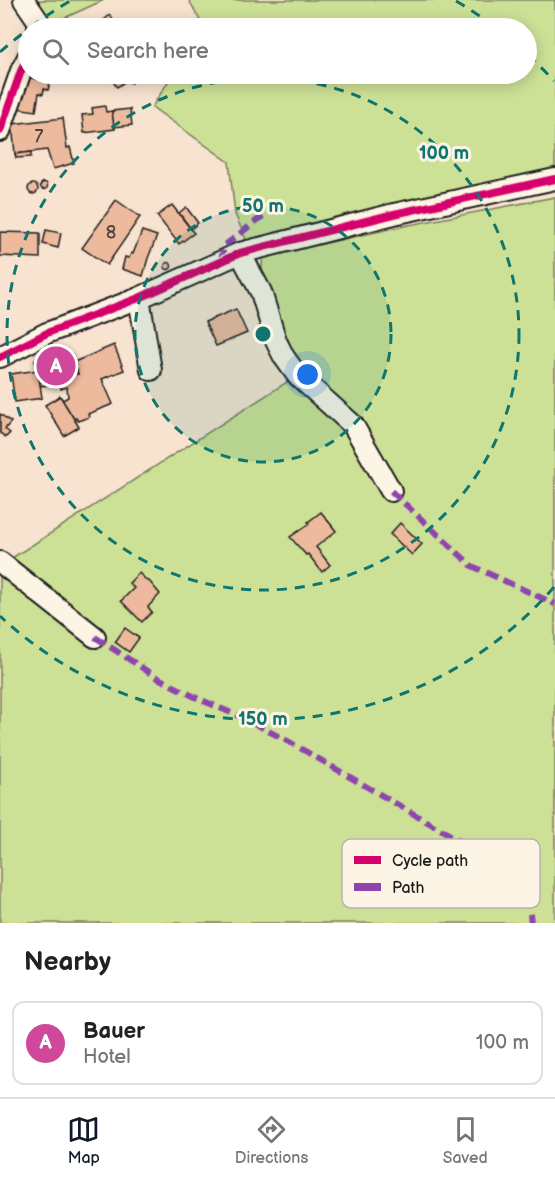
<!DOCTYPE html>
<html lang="en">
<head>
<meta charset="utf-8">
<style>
  :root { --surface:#fff; --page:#f6f6f6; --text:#222; --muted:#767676; --line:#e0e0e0; --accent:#111827 }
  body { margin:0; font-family:"Balsamiq Sans",sans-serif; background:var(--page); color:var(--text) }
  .you { position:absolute; left:308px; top:375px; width:21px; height:21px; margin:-15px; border:4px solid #fff; border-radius:50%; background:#1a73e8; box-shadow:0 0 0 9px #1a73e833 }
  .badge { display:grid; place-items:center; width:39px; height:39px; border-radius:50%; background:var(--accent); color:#fff; font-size:20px; font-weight:700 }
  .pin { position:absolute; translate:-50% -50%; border:3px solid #fff; box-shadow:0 2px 6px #0006 }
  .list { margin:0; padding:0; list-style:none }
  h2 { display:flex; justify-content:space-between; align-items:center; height:78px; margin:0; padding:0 24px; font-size:26px }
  h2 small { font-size:20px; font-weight:400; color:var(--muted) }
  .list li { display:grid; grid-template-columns:39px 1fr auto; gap:18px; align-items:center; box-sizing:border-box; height:84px; margin:0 12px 12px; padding:0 12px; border:2px solid var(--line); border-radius:12px }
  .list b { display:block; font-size:22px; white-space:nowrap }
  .list p { margin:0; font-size:20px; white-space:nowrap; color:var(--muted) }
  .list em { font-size:20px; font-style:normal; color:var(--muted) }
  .icon { flex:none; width:33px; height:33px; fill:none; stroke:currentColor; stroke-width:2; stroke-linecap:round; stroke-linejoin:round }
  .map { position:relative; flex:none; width:555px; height:923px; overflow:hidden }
  .search { position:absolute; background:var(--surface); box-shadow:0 3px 15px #0003; left:18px; right:18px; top:18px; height:66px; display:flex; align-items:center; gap:15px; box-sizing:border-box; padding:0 21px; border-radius:33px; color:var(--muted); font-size:22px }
  .sheet { height:174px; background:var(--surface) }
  nav { display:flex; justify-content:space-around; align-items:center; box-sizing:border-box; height:84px; border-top:2px solid var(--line); background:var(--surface); font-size:16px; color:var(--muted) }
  nav a { display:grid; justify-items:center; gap:3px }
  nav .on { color:var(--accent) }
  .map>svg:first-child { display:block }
  .green { fill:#cde196; stroke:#747e59; stroke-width:1.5 }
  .building { fill:#edba9e; stroke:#1c1c1c; stroke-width:1.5 }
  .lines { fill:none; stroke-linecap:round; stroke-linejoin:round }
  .minor-casing { stroke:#1c1c1c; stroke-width:24 }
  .minor { stroke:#fcf5e5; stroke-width:20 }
  .quiet { stroke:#8e44ad; stroke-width:6; stroke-dasharray:12 6; stroke-linecap:butt }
  .cycleway-casing { stroke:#fcf5e5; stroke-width:11 }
  .cycleway { stroke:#d6006c; stroke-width:8 }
  .ring { fill:none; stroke:#0f766e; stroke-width:3; stroke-dasharray:10 8 }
  .labels { text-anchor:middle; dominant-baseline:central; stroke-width:6; stroke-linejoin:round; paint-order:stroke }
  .number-label { font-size:18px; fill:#50443c }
  .key { fill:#fcf5e5; stroke:#b9b4a9; stroke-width:1.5 }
  .key-label { font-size:16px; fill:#1c1c1c }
  .centre { fill:#0f766e; stroke:#fcf5e5; stroke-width:3 }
  .ring-label { font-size:18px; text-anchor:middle; font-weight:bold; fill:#0f766e; stroke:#fcf5e5; stroke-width:6; stroke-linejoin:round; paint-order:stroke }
</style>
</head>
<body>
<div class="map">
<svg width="555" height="923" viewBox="0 0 555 923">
  <rect width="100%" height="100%" fill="#f8e3d0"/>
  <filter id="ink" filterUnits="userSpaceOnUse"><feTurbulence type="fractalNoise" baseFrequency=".0167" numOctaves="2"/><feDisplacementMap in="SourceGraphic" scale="12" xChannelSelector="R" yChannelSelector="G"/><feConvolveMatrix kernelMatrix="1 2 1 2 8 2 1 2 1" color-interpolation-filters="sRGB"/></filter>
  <g filter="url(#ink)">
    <g class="green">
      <path d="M32 0H104L51 24Z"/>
      <path d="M189 0H555V171L247 242 235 214 229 162 152 107 173 74H526V28H200L202 24Z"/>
      <path d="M555 197V923H0V562L12 558 295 377 305 369 295 356 261 276 263 257 399 227Z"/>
    </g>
    <g class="building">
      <path d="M110 15 117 25H120L122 28H88L93 25 95 27Z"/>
      <path d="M35 74H58V78L55 79 54 83 37 79V76Z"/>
      <path d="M107 74H134L132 83 126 81 117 87Z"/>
      <path d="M23 76 50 82 48 90 44 89 43 94 39 93 36 111 16 108Z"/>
      <path d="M105 106 106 112 112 111 115 129 84 133 82 115 93 114 92 108Z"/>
      <path d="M130 109 132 125 114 127 112 111Z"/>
      <path d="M63 118 67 148 70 147 74 163 53 169 47 150 15 154 12 124Z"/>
      <path d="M31 152V157L16 158 15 154Z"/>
      <circle cx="44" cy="186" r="3.5"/>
      <circle cx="33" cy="189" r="5"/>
      <path d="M116 200 140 217 107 265 82 248Z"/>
      <path d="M172 205 194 233 179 244 157 216Z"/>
      <path d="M186 207 198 223 191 229 179 213Z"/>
      <path d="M46 230 61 233 58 248 43 244Z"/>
      <path d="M142 231 157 236 148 258 143 276 122 269 125 257 129 258 131 253 133 254Z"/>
      <path d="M0 232 40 233V258L0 256Z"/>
      <circle cx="168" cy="266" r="3.5"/>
      <path d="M236 309 247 333 216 346 205 322Z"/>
      <path d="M114 345 124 370 102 379 113 404 88 414 89 417 78 421 76 418 74 419 59 395 63 400 68 397 67 387 61 389 59 377 78 374 74 362Z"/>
      <path d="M72 354 78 374 50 378V380L47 381V385L40 386 38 370H36L35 360Z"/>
      <path d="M38 370 42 398 15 402 11 374Z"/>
      <path d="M60 396 79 427 64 436 45 405Z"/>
      <path d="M0 414 11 422 5 429 10 433 6 437 0 433Z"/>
      <path d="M321 512 336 531 316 547 330 565 322 572 308 554 306 555 290 537 309 524 308 522Z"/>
      <path d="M400 523 422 544 412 555 390 534Z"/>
      <path d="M139 573 147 581H149L160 594 148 607 152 612 142 622 121 601 134 588 129 583Z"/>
      <path d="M125 628 139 638 129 652 115 642Z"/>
    </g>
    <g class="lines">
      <defs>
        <g id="minor">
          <path d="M24 0 39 22 38 28"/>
          <path d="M0 131 21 71 28 57"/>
          <path d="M240 253 261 292 276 341 284 357 297 375 353 425 391 491"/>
          <path d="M139 298 151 370"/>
          <path d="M0 357 47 333 139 298 240 253 394 214 555 179"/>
          <path d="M0 562 95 637"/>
        </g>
      </defs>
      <use href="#minor" class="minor-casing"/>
      <use href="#minor" class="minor"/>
      <g class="quiet">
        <path d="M220 262 225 245 263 216"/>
        <path d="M391 491 472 566 555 604"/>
        <path d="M95 637 156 677 199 699 248 720 293 744 457 839 500 872 520 892 527 902 530 914 531 923"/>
      </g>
      <defs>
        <g id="cycleway">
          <path d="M0 131 21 71 28 57"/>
          <path d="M0 357 47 333 139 298 240 253 394 214 555 179"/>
        </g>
      </defs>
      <use href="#cycleway" class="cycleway-casing"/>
      <use href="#cycleway" class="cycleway"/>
    </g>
  </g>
  <circle cx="263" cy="334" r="128" fill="#0f766e" fill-opacity=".12"/>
  <g class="ring">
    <circle cx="263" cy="334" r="128"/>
    <circle cx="263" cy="334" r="256"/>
    <path d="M554 587A385 385 0 0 1 0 616M0 52A385 385 0 0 1 26 31M31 27A385 385 0 0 1 70 1M456 1A385 385 0 0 1 495 27M528 55A385 385 0 0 1 554 81"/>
  </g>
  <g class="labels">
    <g class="number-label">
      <text x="39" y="136">7</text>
      <text x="111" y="232">8</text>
    </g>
  </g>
  <rect x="342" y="839" width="198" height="69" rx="9" class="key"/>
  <rect x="354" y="856" width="27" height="8" fill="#d6006c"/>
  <rect x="354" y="883" width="27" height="8" fill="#8e44ad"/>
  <g class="key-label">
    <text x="392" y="866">Cycle path</text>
    <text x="392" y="893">Path</text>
  </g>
  <circle cx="263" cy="334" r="9" class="centre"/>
  <g class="ring-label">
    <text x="444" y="159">100 m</text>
    <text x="263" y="212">50 m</text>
    <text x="263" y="725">150 m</text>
  </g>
</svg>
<div class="you"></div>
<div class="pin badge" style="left:56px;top:366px;background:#d1479c">A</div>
<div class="search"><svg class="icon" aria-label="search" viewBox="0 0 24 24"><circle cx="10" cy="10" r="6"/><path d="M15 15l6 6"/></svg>Search here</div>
</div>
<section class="sheet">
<h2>Nearby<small></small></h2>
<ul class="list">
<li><span class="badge" style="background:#d1479c">A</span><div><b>Bauer</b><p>Hotel</p></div><em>100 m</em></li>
</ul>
</section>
<nav>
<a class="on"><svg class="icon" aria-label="map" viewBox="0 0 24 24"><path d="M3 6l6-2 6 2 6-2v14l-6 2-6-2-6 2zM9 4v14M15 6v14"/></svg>Map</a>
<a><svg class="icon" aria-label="directions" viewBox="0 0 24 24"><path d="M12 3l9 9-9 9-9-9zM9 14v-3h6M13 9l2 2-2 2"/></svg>Directions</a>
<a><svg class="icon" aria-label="saved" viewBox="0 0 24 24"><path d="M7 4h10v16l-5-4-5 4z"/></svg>Saved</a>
</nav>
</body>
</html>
